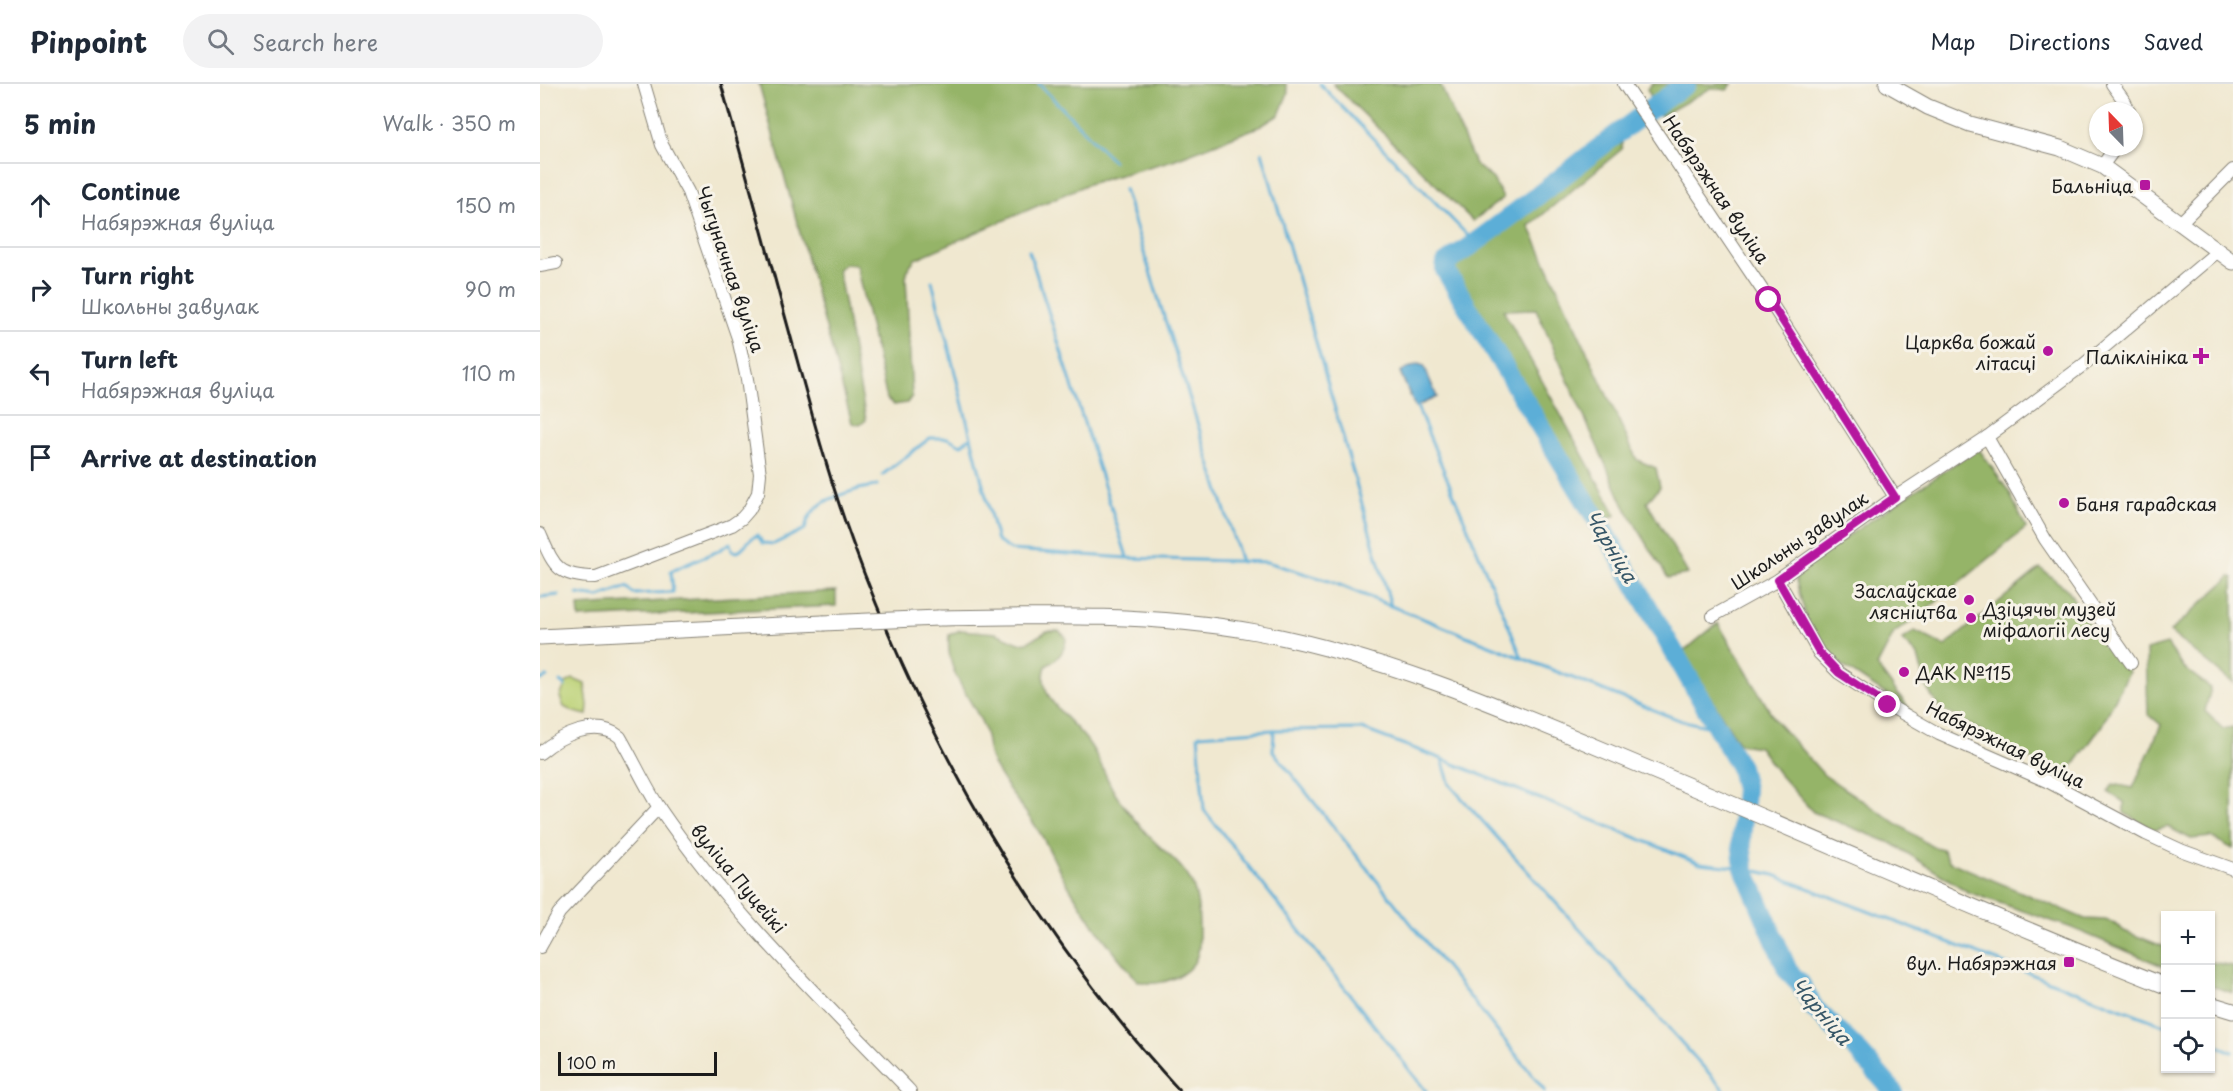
<!DOCTYPE html>
<html lang="en">
<head>
<meta charset="utf-8">
<style>
  :root { --surface:#fff; --page:#f2f2f3; --text:#1f2937; --muted:#747a83; --line:#e0e1e3 }
  body { margin:0; font-family:"Playpen Sans",sans-serif; background:var(--page); color:var(--text) }
  .controls { position:absolute; right:18px; bottom:18px; display:grid; overflow:hidden; border-radius:0px; box-shadow:0 2px 4px #0004 }
  .controls button { width:54px; height:54px; display:grid; place-items:center; padding:0; border:0; border-bottom:2px solid var(--line); background:var(--surface); color:var(--text); font:30px sans-serif }
  .compass { position:absolute; left:1549px; top:18px; width:54px; height:54px; border-radius:50%; background:var(--surface); box-shadow:0 2px 4px #0004; rotate:337deg }
  .scale { position:absolute; left:18px; bottom:15px; width:159px; box-sizing:border-box; padding-left:6px; border:3px solid #1c1c1c; border-top:0; font-size:16px; line-height:21px; white-space:nowrap; color:#1c1c1c; -webkit-text-stroke:4px #f7f3e8; paint-order:stroke }
  .stop { position:absolute; width:18px; height:18px; margin:-14px; border:4px solid #b5179e; border-radius:50%; background:#fff }
  .stop.end { background:#b5179e; border-color:#fff; box-shadow:0 2px 6px #0008 }
  .list { margin:0; padding:0; list-style:none }
  h2 { display:flex; justify-content:space-between; align-items:center; height:78px; margin:0; padding:0 24px; font-size:26px }
  h2 small { font-size:20px; font-weight:400; color:var(--muted) }
  .list li { display:grid; grid-template-columns:39px 1fr auto; gap:18px; align-items:center; box-sizing:border-box; height:84px; padding:0 24px; border-top:2px solid var(--line) }
  .list b { display:block; font-size:22px; white-space:nowrap }
  .list p { margin:0; font-size:20px; white-space:nowrap; color:var(--muted) }
  .list em { font-size:20px; font-style:normal; color:var(--muted) }
  .icon { flex:none; width:33px; height:33px; fill:none; stroke:currentColor; stroke-width:2; stroke-linecap:round; stroke-linejoin:round }
  .map { position:relative; flex:none; width:1693px; height:1007px; overflow:hidden }
  header { display:flex; align-items:center; gap:36px; box-sizing:border-box; height:84px; padding:0 30px; background:var(--surface); border-bottom:2px solid var(--line) }
  header strong { font-size:28px }
  nav { display:flex; gap:33px; margin-inline-start:auto; font-size:21px }
  .search { width:420px; height:54px; background:var(--page); display:flex; align-items:center; gap:15px; box-sizing:border-box; padding:0 21px; border-radius:33px; color:var(--muted); font-size:22px }
  main { display:flex }
  aside { flex:1; background:var(--surface) }
  .map>svg:first-child { display:block }
  .green { fill:#bcd276; stroke:#6c7749; stroke-width:1.5 }
  .forest { fill:#95b467; stroke:#586842; stroke-width:1.5 }
  .water { fill:#5caed7; stroke:#3c657a; stroke-width:1.5 }
  .lines { fill:none; stroke-linecap:round; stroke-linejoin:round }
  .stream { stroke:#5caed7; stroke-width:3 }
  .river { stroke:#5caed7; stroke-width:20 }
  .minor-casing { stroke:#868276; stroke-width:14 }
  .major-casing { stroke:#868276; stroke-width:17 }
  .minor { stroke:#fff; stroke-width:12 }
  .major { stroke:#fff; stroke-width:15 }
  .rail { stroke:#1c1c1c; stroke-width:3 }
  .major-bridge-casing { stroke:#868276; stroke-width:17; stroke-linecap:butt }
  .major-bridge { stroke:#fff; stroke-width:15 }
  .route { stroke:#b5179e; stroke-width:8 }
  .poi-dot { fill:#b5179e; stroke:#f7f3e8; stroke-width:2 }
  .labels { text-anchor:middle; dominant-baseline:central; stroke-width:6; stroke-linejoin:round; paint-order:stroke }
  .poi-label { font-size:18px; fill:#1c1c1c; stroke:#f7f3e8; text-anchor:end }
  .street-label { font-size:18px; fill:#1c1c1c; stroke:#f7f3e8 }
  .water-label { font-size:20px; font-style:italic; fill:#365667; stroke:#f7f3e8 }
</style>
</head>
<body>
<header>
<strong>Pinpoint</strong>
<div class="search"><svg class="icon" aria-label="search" viewBox="0 0 24 24"><circle cx="10" cy="10" r="6"/><path d="M15 15l6 6"/></svg>Search here</div>
<nav><a>Map</a><a>Directions</a><a>Saved</a></nav>
</header>
<main>
<aside>
<h2>5 min<small>Walk · 350 m</small></h2>
<ul class="list">
<li><svg class="icon" aria-label="ahead" viewBox="0 0 24 24"><path d="M12 20V5M6 11l6-6 6 6"/></svg><div><b>Continue</b><p>Набярэжная вуліца</p></div><em>150 m</em></li>
<li><svg class="icon" aria-label="right" viewBox="0 0 24 24"><path d="M7 20v-9h11M14 6l5 5-5 5"/></svg><div><b>Turn right</b><p>Школьны завулак</p></div><em>90 m</em></li>
<li><svg class="icon" aria-label="left" viewBox="0 0 24 24"><path d="M17 20v-9H6M10 6l-5 5 5 5"/></svg><div><b>Turn left</b><p>Набярэжная вуліца</p></div><em>110 m</em></li>
<li><svg class="icon" aria-label="arrive" viewBox="0 0 24 24"><path d="M6 21V4h12l-3 4 3 4H6"/></svg><div><b>Arrive at destination</b></div></li>
</ul>
</aside>
<div class="map">
<svg width="1693" height="1007" viewBox="0 0 1693 1007">
  <rect width="100%" height="100%" fill="#f7f3e8"/>
  <filter id="ink" filterUnits="userSpaceOnUse"><feTurbulence type="fractalNoise" baseFrequency=".0167" numOctaves="2"/><feDisplacementMap in="SourceGraphic" scale="12" xChannelSelector="R" yChannelSelector="G"/><feConvolveMatrix kernelMatrix="1 2 1 2 8 2 1 2 1" color-interpolation-filters="sRGB"/></filter>
  <filter id="wash" filterUnits="userSpaceOnUse"><feTurbulence type="fractalNoise" baseFrequency=".008" numOctaves="4" result="noise"/><feDisplacementMap in="SourceGraphic" scale="24" xChannelSelector="R" yChannelSelector="G"/><feGaussianBlur stdDeviation="1.35" result="paint"/><feColorMatrix in="noise" values="0 0 0 0 0 0 0 0 0 0 0 0 0 0 0 0 0 1.4 0 .05"/><feComposite in="paint" operator="in"/></filter>
  <g filter="url(#wash)">
    <rect width="100%" height="100%" fill="#f0e8d0"/>
    <path class="green" d="M33 595 45 600 48 621 47 631 34 628 24 623 20 613 26 599Z"/>
    <g class="forest">
      <path d="M219 0H746L748 9 739 31 721 42 633 76 548 100 375 175 368 184 366 194 372 312 367 319 354 321 347 315 316 181 305 180 298 185 326 336 320 341 312 339Z"/>
      <path d="M793 0H900L935 80 953 95 963 114 933 137Z"/>
      <path d="M1112 0H1192L1187 6 1171 4 1121 32 1107 5Z"/>
      <path d="M1082 53V65L989 142 1097 376 1116 384 1120 403 1107 418 1148 490 1128 494 1084 422 996 225 963 226 1076 431 1063 435 913 183 985 132Z"/>
      <path d="M1438 364 1469 408 1486 444 1378 533 1354 549 1337 582 1371 627 1303 582 1272 555 1256 497V487Z"/>
      <path d="M1500 484 1529 507 1545 536 1577 568 1589 588 1561 643 1525 693 1399 624 1386 603 1378 572 1362 556 1375 547 1405 562Z"/>
      <path d="M1690 493H1693V599L1630 548Z"/>
      <path d="M296 507V522L39 534 38 522Z"/>
      <path d="M1178 539 1235 636 1284 691 1391 762 1402 765 1410 778 1545 835 1565 836 1575 839 1584 847 1625 863V883L1532 844 1428 808 1353 760 1273 728 1238 689 1219 663 1199 660 1143 568Z"/>
      <path d="M420 546 456 549 479 559 488 558 507 547H519L526 553C526 567 518 575 506 582 495 615 532 635 548 658 561 675 566 697 578 714 587 726 597 739 607 750 622 767 647 782 654 805 659 820 659 836 659 851 660 868 657 881 642 890 629 898 612 902 598 897 571 866 547 833 526 798 516 782 510 765 500 749 485 725 465 704 452 678 446 665 448 652 442 639 428 609 405 587 409 551Z"/>
      <path d="M1627 560 1644 584 1671 604 1665 627 1683 645 1693 643V765L1671 753 1651 755 1628 743 1614 746 1584 729V718L1568 708 1573 700 1593 704 1621 641 1608 630 1606 566Z"/>
      <path d="M1671 878 1693 882V909L1671 902Z"/>
    </g>
    <path class="water" d="M878 280 884 282 897 313 875 323 860 288Z"/>
    <g class="lines">
      <g class="stream">
        <path d="M499 0 573 77"/>
        <path d="M780 0 935 159"/>
        <path d="M722 68 851 522 982 574"/>
        <path d="M584 105 701 478"/>
        <path d="M489 167 587 473"/>
        <path d="M392 197 457 457 471 466 587 474 727 478 792 498 851 522"/>
        <path d="M876 320 982 574 1139 636 1176 644"/>
        <path d="M342 391 390 354H408L421 361 431 353"/>
        <path d="M37 510 59 513 87 503 94 510 133 508 131 487 178 467 190 459 192 467 198 468 211 455 217 451 223 459 234 460 265 445C270 418 296 412 319 405 326 403 330 404 337 401"/>
        <path d="M0 513 19 511"/>
        <path d="M0 596 7 593"/>
        <path d="M20 598 25 602"/>
        <path d="M734 646 733 667 1005 1007"/>
        <path d="M902 675 910 701 1185 1007"/>
        <path d="M1670 959 1693 968"/>
        <path d="M886 1007 664 726 658 651 734 646 822 645 902 675 1159 779 1204 784 1234 791 1626 942"/>
      </g>
      <path class="river" d="M1146 0C1063 56 989 123 906 179L905 186 1073 462 1200 683 1205 705 1201 756 1204 784 1248 887 1260 899 1274 924 1317 966 1353 1007"/>
    </g>
  </g>
  <g filter="url(#ink)">
    <g class="lines">
      <defs>
        <g id="minor">
          <path d="M1084 0 1229 216 1355 413"/>
          <path d="M1572 0 1585 18 1589 27"/>
          <path d="M1562 82 1576 63"/>
          <path d="M1640 139 1693 86"/>
          <path d="M0 182 16 179"/>
          <path d="M1447 353 1505 455 1591 579"/>
          <path d="M0 450C14 482 17 493 56 493L192 441 202 434 209 426 218 409 220 390 207 295 198 254 148 108 122 61 104 0"/>
          <path d="M1238 496 1279 569 1299 589 1348 621 1399 650 1509 698 1606 750 1643 767 1693 785"/>
          <path d="M1173 532 1238 496 1348 418 1447 353 1542 282 1678 167"/>
          <path d="M0 669C21 651 56 634 80 653 94 677 105 702 120 725 191 829 283 917 370 1007"/>
          <path d="M0 863 19 829 119 723"/>
        </g>
        <g id="major">
          <path d="M1347 0 1388 23 1430 40 1520 64 1562 82 1693 178"/>
          <path d="M398 534C504 532 611 529 716 548 849 573 973 628 1097 680 1273 753 1448 832 1626 902"/>
          <path d="M0 553 283 539"/>
          <path d="M1670 920 1693 927"/>
        </g>
      </defs>
      <use href="#minor" class="minor-casing"/>
      <use href="#major" class="major-casing"/>
      <use href="#minor" class="minor"/>
      <use href="#major" class="major"/>
      <path class="rail" d="M181 0C206 87 229 174 253 261 271 327 289 395 313 460 387 660 495 850 640 1007"/>
      <defs>
        <path id="major-bridge" d="M283 539 398 534"/>
      </defs>
      <use href="#major-bridge" class="major-bridge-casing"/>
      <use href="#major-bridge" class="major-bridge"/>
    </g>
  </g>
  <g class="lines" filter="url(#ink)">
    <path class="route" d="M1229 216 1355 413 1238 496 1279 568 1299 589 1348 621"/>
  </g>
  <g class="poi-dot">
    <rect x="1599" y="95" width="12" height="12" rx="3"/>
    <circle cx="1508" cy="267" r="6"/>
    <path d="M1658 263h6v6h6v6h-6v6h-6v-6h-6v-6h6z"/>
    <circle cx="1524" cy="419" r="6"/>
    <circle cx="1429" cy="516" r="6"/>
    <circle cx="1431" cy="534" r="6"/>
    <circle cx="1364" cy="588" r="6"/>
    <rect x="1523" y="872" width="12" height="12" rx="3"/>
  </g>
  <g class="labels">
    <g class="poi-label">
      <text x="1593" y="101">Бальніца</text>
      <text x="1496" y="257">Царква божай<tspan x="1496" dy="21">літасці</tspan></text>
      <text x="1648" y="272">Паліклініка</text>
      <text x="1536" y="419" text-anchor="start">Баня гарадская</text>
      <text x="1417" y="506">Заслаўскае<tspan x="1417" dy="21">лясніцтва</tspan></text>
      <text x="1443" y="524" text-anchor="start">Дзіцячы музей<tspan x="1443" dy="21">міфалогіі лесу</tspan></text>
      <text x="1376" y="588" text-anchor="start">ДАК №115</text>
      <text x="1517" y="878">вул. Набярэжная</text>
    </g>
    <g class="street-label">
      <text transform="translate(1177 105) rotate(56)">Набярэжная вуліца</text>
      <text transform="translate(191 185) rotate(71)">Чыгуначная вуліца</text>
      <text transform="translate(1259 456) rotate(-34)">Школьны завулак</text>
      <text transform="translate(1466 660) rotate(26)">Набярэжная вуліца</text>
      <text transform="translate(199 794) rotate(50)">вуліца Пуцейкі</text>
    </g>
    <g class="water-label">
      <text transform="translate(1072 462) rotate(59)">Чарніца</text>
      <text transform="translate(1282 927) rotate(50)">Чарніца</text>
    </g>
  </g>
</svg>
<div class="controls">
<button>+</button>
<button>−</button>
<button><svg class="icon" aria-label="locate" viewBox="0 0 24 24"><circle cx="12" cy="12" r="6"/><path d="M12 2v4M12 18v4M2 12h4M18 12h4"/></svg></button>
</div>
<svg class="compass" viewBox="-18 -18 36 36"><path d="M0-13l5 13h-10z" fill="#e53935"/><path d="M0 13l5-13h-10z" fill="#747a83"/></svg>
<div class="scale">100 m</div>
<div class="stop" style="left:1229px;top:216px"></div>
<div class="stop end" style="left:1348px;top:621px"></div>
</div>
</main>
</body>
</html>
